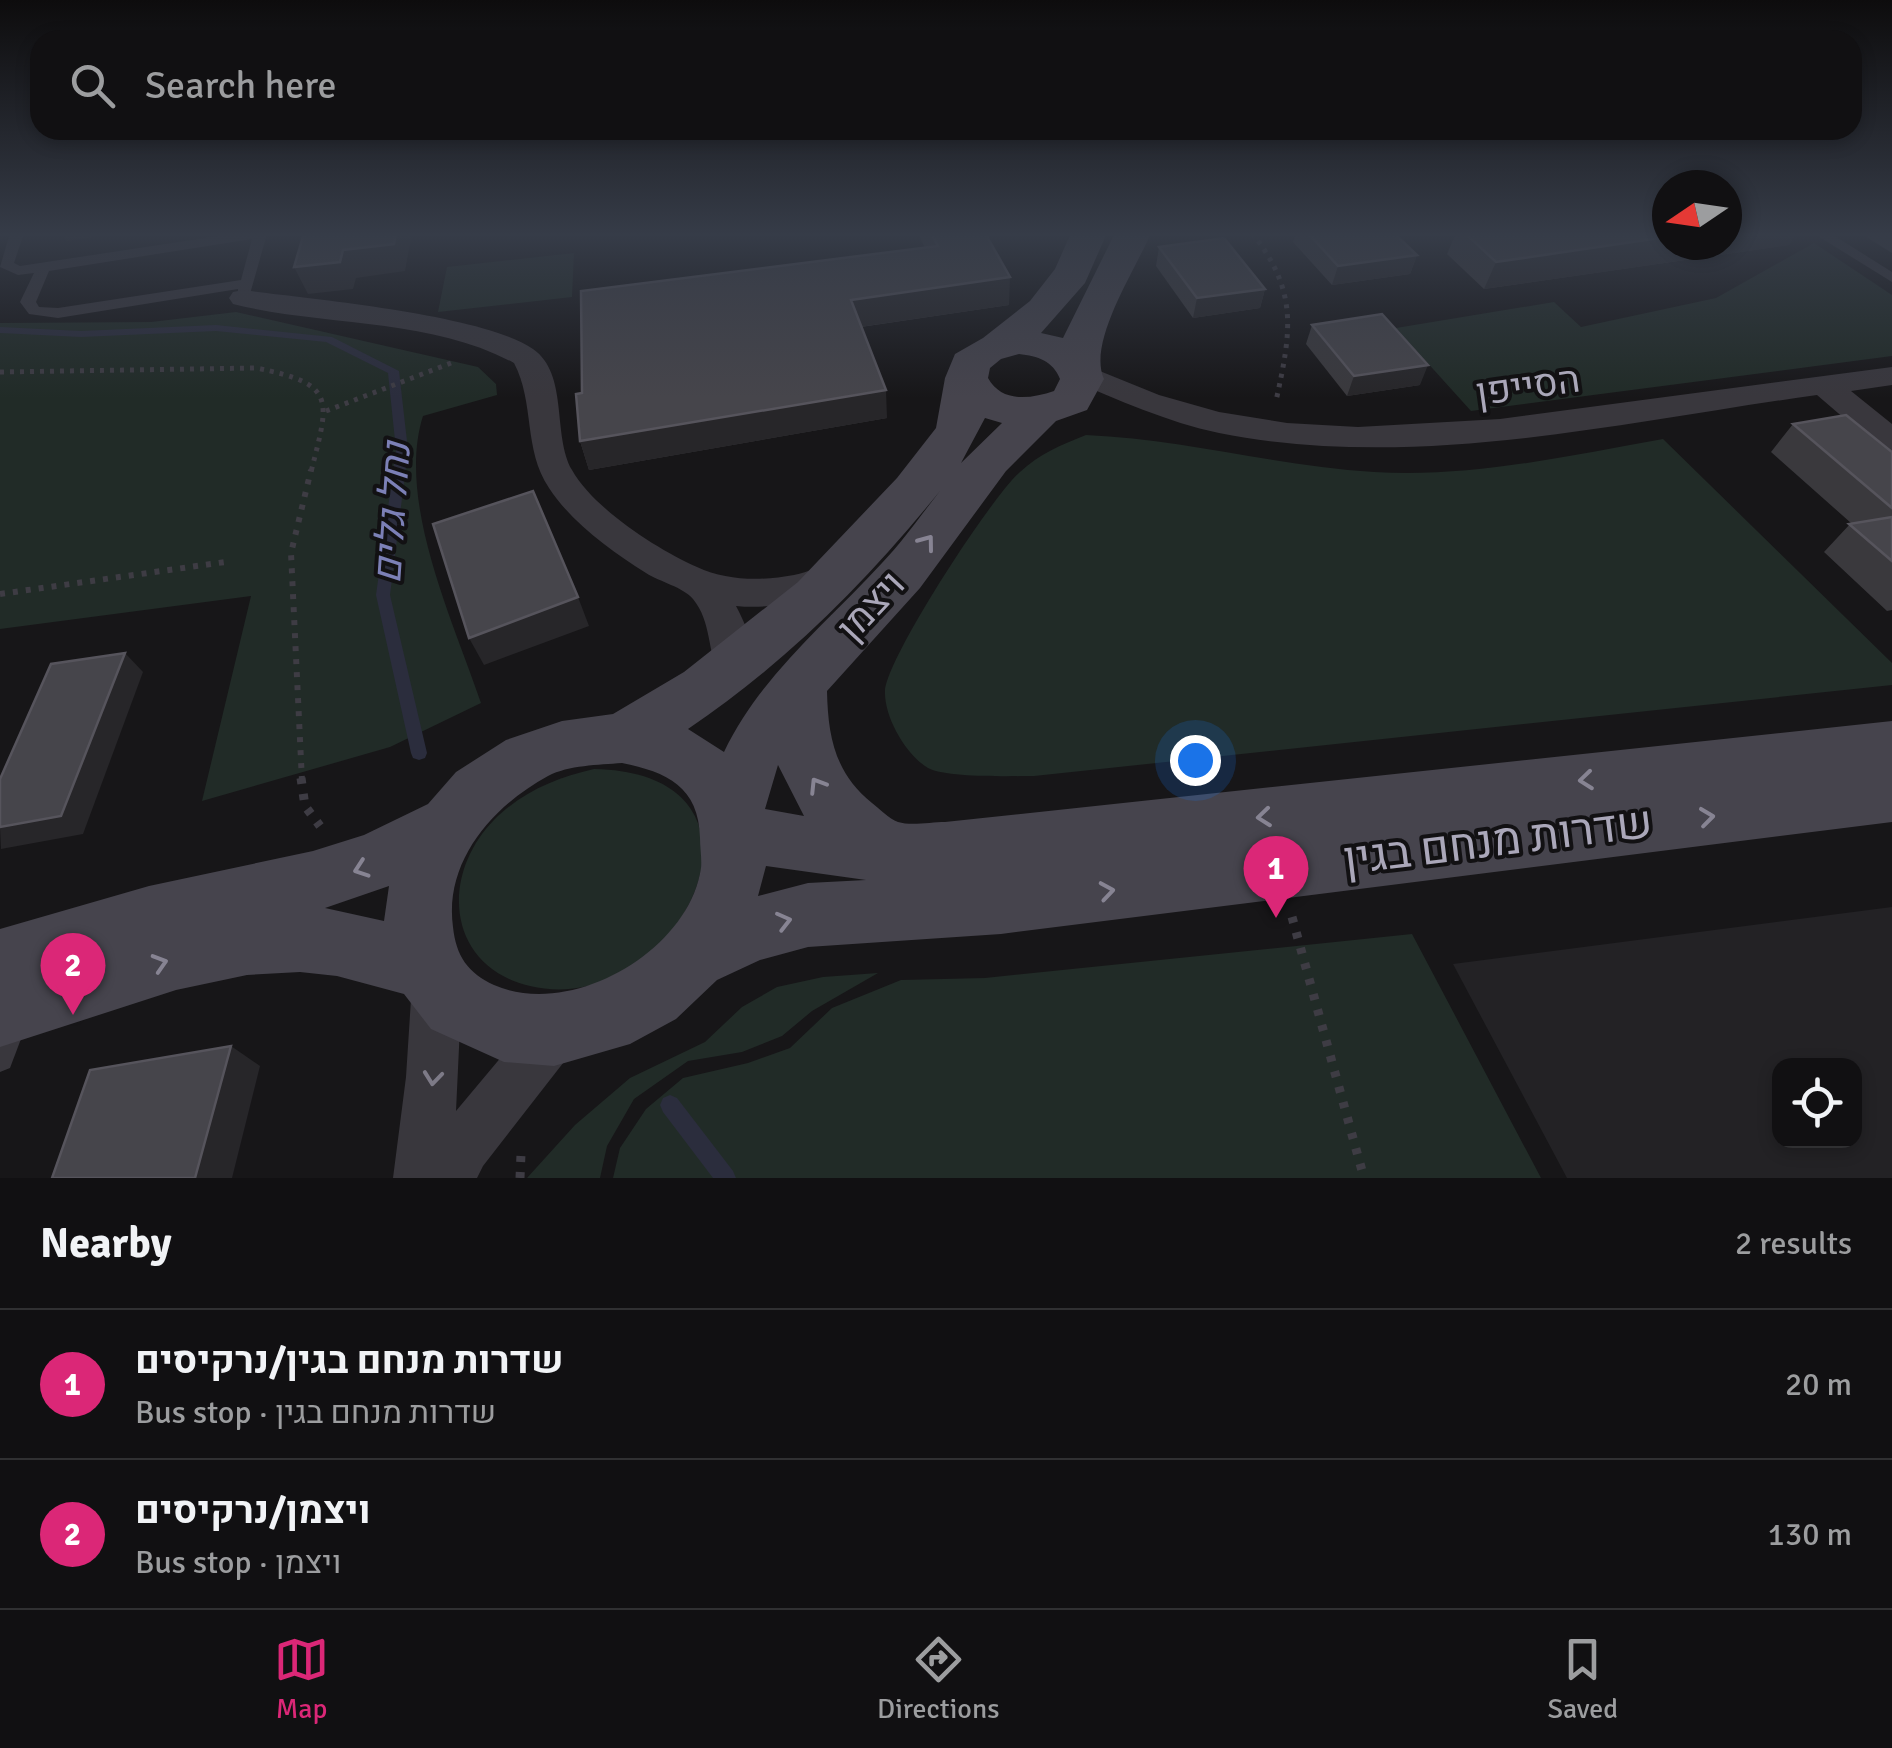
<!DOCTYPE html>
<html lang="en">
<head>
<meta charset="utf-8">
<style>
  :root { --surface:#111012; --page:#1e1e20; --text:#f1f3f6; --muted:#9c9d9f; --line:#303032; --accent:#db2777 }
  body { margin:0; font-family:Signika,Heebo,sans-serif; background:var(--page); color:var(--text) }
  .controls { position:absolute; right:30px; bottom:30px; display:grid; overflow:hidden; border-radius:20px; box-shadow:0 5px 15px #0003 }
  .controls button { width:90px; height:90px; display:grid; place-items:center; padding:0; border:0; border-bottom:2px solid var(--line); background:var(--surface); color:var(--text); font:50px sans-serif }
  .compass { position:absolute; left:1652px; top:170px; width:90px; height:90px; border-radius:50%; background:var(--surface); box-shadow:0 5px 15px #0003; rotate:257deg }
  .you { position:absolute; left:1195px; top:760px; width:35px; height:35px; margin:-25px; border:8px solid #fff; border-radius:50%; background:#1a73e8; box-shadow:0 0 0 15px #1a73e833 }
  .badge { display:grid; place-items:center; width:65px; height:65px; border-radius:50%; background:var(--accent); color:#fff; font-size:32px; font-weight:700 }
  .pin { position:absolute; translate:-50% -82px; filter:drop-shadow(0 2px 5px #0008) }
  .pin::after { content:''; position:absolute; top:52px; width:35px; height:30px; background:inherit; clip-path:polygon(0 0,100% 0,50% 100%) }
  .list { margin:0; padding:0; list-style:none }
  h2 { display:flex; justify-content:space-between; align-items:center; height:130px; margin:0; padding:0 40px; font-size:42px }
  h2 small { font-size:32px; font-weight:400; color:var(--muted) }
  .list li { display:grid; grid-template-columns:65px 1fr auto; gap:30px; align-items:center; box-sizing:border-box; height:150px; padding:0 40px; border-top:2px solid var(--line) }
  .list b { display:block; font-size:38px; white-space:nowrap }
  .list p { margin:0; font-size:32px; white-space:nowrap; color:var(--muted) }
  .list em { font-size:32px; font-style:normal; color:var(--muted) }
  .icon { flex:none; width:55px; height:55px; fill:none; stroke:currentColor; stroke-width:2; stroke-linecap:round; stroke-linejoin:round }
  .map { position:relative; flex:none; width:1892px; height:1178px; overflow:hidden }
  .search { position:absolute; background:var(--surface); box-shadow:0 5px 15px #0003; left:30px; right:30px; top:30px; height:110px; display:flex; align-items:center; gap:25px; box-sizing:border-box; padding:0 35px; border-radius:30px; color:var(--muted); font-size:38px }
  .sheet { height:430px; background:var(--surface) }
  nav { display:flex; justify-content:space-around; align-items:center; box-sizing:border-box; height:140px; border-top:2px solid var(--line); background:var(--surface); font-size:28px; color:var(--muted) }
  nav a { display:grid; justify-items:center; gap:5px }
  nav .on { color:var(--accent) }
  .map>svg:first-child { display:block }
  .built { fill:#232225; fill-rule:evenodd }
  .green { fill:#212b27 }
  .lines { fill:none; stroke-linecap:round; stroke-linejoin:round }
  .stream { fill:#2b2d3d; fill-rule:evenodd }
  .path-far2 { stroke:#3e3c44; stroke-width:5; stroke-dasharray:4 6; stroke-linecap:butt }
  .path-far1 { stroke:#3e3c44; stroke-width:6; stroke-dasharray:5 8; stroke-linecap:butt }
  .path { stroke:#3e3c44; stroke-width:9; stroke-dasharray:6 10; stroke-linecap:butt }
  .lane { fill:#39373d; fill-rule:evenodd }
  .street { fill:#39373d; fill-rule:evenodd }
  .secondary { fill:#46444d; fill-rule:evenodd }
  .wall { fill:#3a393d }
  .shaded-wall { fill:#272629 }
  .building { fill:#46454b; stroke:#56545c; stroke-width:2.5 }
  .oneway { stroke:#878493 }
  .oneway2 { stroke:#7d7a87 }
  .labels { text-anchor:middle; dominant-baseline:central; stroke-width:8; stroke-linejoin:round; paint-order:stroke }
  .street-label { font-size:38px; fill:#aaa7b9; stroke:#121113 }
  .water-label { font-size:40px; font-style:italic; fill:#7c80b6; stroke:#121113 }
  .near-street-label { font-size:45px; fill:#aaa7b9; stroke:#121113 }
</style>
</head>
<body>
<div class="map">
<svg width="1892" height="1178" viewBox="0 0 1892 1178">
  <rect width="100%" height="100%" fill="#171618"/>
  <path class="built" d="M1892 907V1178H1567L1453 964ZM1780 1066H1854V1140H1780Z"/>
  <g class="green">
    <path d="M1814 243 1892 295V356L1471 411 1396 328 1554 302 1581 327 1716 298Z"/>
    <path d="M574 253 572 297 438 312 447 267Z"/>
    <path d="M236 312 478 367 496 384 497 395 423 416C396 501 454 623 481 703L390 747 202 801 251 596 0 629V323L151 322Z"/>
    <path d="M1086 435C1182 439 1277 466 1374 472 1470 478 1568 456 1663 439L1892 663V685L1034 776C1011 776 947 778 928 768 906 755 884 717 885 691 887 657 992 496 1020 472 1039 454 1061 445 1086 435Z"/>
    <path d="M594 769C799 773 678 1021 530 986 447 967 439 876 494 820 523 791 556 778 594 769Z"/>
    <path d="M1412 934 1541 1178H613L620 1148 646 1109 683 1078 748 1063 790 1048 832 1008 901 980 985 978Z"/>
    <path d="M878 973 812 1011 782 1036 742 1052 688 1061 634 1099 607 1146 600 1178H527L575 1125 630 1078 705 1042 742 1007 777 987 823 977Z"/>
  </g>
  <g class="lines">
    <g class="stream">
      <path d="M216 325 332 337 399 371 408 450 390 595 427 753 425 758 419 760 413 758 411 753 376 595 396 450 388 373 326 342 216 331 81 337 0 333V327L81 331Z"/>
      <path d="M670 1095 677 1098 733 1171 736 1178H713L663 1112 660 1105 663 1098Z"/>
    </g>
    <g class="path-far2">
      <path d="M1252 233C1299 292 1291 332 1276 401"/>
      <path d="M0 372 256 368C338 384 329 400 311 472"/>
      <path d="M326 411 451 363"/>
    </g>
    <g class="path-far1">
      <path d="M0 594 225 562"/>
      <path d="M302 781 291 553 311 470"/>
    </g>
    <g class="path">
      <path d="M301 778 305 806 320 826"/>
      <path d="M1292 917 1364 1178"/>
      <path d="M520 1178 521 1154"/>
    </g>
    <g class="lane">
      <path d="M10 233H24L14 263 20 266 238 233 267 234 248 301H238V289L58 318 29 314 20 302 34 273 18 275 0 267ZM252 239 241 280 58 308 39 307 36 302 49 271Z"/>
      <path d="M1813 233H1830L1892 272V282Z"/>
      <path d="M13 1009 23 1013 27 1023 10 1068 0 1072V1021L3 1013Z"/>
    </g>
    <g class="street">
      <path d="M243 290C309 299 483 314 533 349 569 374 552 435 572 470 593 508 658 550 697 567 727 581 762 581 794 575 813 571 826 562 845 567L851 577 845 587C809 599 775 610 736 606 747 627 760 655 748 677L734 682 720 677C707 652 712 622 693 599 683 587 660 582 646 573 611 551 572 523 549 488 523 449 535 403 514 363 429 317 325 327 233 304L229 298 233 292Z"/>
      <path d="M1080 363 1159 395 1219 412 1287 423 1358 427 1500 419 1892 367V385L1851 391 1892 424V452L1880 449 1817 395C1621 422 1417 472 1219 433 1167 422 1118 400 1069 379L1065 372 1069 365Z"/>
      <path d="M437 959 455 966 462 984 456 1111 538 1013 556 1005 574 1013 582 1031 574 1049 483 1166 477 1178H393L406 1077 412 984 419 966Z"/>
    </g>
    <path class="secondary" d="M1071 233H1107L1085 283 1041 333 1063 338 1115 233H1151C1136 269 1087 342 1104 379L1087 410 1056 421 1006 471 920 588 827 691C828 737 835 773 872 803 879 808 889 819 898 822 911 826 931 822 945 822L1892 721V822L1001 934 808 947 760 960 717 980 676 1019 630 1044 554 1066 504 1062 431 1029 404 994 337 976 300 972 247 975 176 990 0 1047V929L149 886 313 851 364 835 428 804 456 772 506 740 562 721 613 714 684 672 798 582 897 478 936 428 945 378 955 354 983 338 1030 301 1055 269ZM1019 354C1038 356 1053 361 1060 379L1054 391C1030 399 1002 403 988 378L990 368 1001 359ZM985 418 1002 423 961 463ZM940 491C921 515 903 541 882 563 825 625 761 675 724 752L688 729C786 663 866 582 940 491ZM622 763C667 772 699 787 700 838 700 848 702 859 701 868 689 951 571 1019 494 985 468 973 456 956 453 927 444 861 493 806 548 776 569 765 598 765 622 763ZM778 765 804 816 765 809ZM766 866 866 880 808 883 758 896ZM389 886 384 921 325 908Z"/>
  </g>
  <g class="wall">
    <path d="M918 233H985L1009 305 861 327 887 418 589 470 580 441 582 393 925 248Z"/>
    <path d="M1296 233H1394L1417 255 1410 274 1332 285 1293 242Z"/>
    <path d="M1456 233H1796L1789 245 1484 289 1447 254Z"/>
    <path d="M1860 233H1892V253Z"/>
    <path d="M1159 247 1265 289 1260 308 1193 318 1156 266Z"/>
    <path d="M1312 325 1420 385 1347 396 1306 344Z"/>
    <path d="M1793 424 1892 452V610L1887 611 1824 552 1851 523 1771 452Z"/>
  </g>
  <g class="shaded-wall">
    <path d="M61 233H121L67 241Z"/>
    <path d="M396 233H412L405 271 356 278 353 289 308 294 294 267Z"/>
    <path d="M1727 233H1796L1789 245 1484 289 1496 262 1667 237V245H1727Z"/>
    <path d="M1417 255 1410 274 1332 285 1338 266Z"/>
    <path d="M1010 277 1009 305 853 328 851 300Z"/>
    <path d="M1265 289 1260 308 1193 318 1197 298Z"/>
    <path d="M1428 365 1420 385 1347 396 1354 376Z"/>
    <path d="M886 390 887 418 589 470 580 441Z"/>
    <path d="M578 597 589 626 484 665 469 638Z"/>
    <path d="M125 653 143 672 83 834 1 849 0 827Z"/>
    <path d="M231 1046 260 1066 232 1178H195Z"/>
  </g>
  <g class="building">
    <path d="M304 233H396L394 244 343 250 340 262 294 267Z"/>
    <path d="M931 233H985L1010 277 851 300 886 390 580 441 576 394 582 393 581 291 938 246Z"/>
    <path d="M1308 233H1394L1417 255 1338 266Z"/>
    <path d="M1465 233H1667V237L1496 262Z"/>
    <path d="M1224 238 1265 289 1197 298 1159 247Z"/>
    <path d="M1382 314 1428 365 1354 376 1312 325Z"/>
    <path d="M1846 415 1892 452V508L1793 424Z"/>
    <path d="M533 491 578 597 469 638 433 524Z"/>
    <path d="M1892 517V561L1849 524Z"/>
    <path d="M125 653 61 816 0 827V779L51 664Z"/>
    <path d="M231 1046 195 1178H52L90 1070Z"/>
  </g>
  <defs><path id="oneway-chevron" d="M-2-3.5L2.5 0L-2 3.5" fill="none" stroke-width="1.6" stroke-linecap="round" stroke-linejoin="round" transform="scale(2.5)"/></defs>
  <g class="oneway">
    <use href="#oneway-chevron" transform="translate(927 542) rotate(-53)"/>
    <use href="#oneway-chevron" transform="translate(1586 780) rotate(174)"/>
    <use href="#oneway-chevron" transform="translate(817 785) rotate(-122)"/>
    <use href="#oneway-chevron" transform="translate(1264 817) rotate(174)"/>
    <use href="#oneway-chevron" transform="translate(1707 817) rotate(-7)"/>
    <use href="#oneway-chevron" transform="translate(361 869) rotate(161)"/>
    <use href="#oneway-chevron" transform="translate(1107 891) rotate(-9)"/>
    <use href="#oneway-chevron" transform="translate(784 921) rotate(-14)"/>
    <use href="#oneway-chevron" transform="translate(160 963) rotate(-17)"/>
  </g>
  <use class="oneway2" href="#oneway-chevron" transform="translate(433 1078) rotate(96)"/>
  <linearGradient id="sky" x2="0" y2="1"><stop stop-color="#0d0c0d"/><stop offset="0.59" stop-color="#363c48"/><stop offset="1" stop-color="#363c48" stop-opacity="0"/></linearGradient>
  <rect width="1892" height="398" fill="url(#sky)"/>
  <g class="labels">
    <g class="street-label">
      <text transform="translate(1528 386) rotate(-8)">הסייפן</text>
      <text transform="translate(871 606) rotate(-47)">ויצמן</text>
    </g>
    <g class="water-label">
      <text transform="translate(392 513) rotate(-86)">נחל גלים</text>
    </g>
    <g class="near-street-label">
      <text transform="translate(1498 841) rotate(-7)">שדרות מנחם בגין</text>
    </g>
  </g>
</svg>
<div class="controls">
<button><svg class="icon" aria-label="locate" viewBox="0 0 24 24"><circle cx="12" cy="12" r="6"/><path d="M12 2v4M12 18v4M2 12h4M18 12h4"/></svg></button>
</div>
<svg class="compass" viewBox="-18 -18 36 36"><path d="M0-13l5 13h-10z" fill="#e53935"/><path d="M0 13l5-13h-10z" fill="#9c9d9f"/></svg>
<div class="you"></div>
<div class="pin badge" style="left:1276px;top:918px">1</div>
<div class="pin badge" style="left:73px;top:1015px">2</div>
<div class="search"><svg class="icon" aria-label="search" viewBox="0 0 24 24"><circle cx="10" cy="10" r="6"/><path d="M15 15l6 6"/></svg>Search here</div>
</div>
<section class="sheet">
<h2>Nearby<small>2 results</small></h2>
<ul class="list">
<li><span class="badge">1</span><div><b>שדרות מנחם בגין/נרקיסים</b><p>Bus stop · שדרות מנחם בגין</p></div><em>20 m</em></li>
<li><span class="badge">2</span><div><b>ויצמן/נרקיסים</b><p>Bus stop · ויצמן</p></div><em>130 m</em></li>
</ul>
</section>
<nav>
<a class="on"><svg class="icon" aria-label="map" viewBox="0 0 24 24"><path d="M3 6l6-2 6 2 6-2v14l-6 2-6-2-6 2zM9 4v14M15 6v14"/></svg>Map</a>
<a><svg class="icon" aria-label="directions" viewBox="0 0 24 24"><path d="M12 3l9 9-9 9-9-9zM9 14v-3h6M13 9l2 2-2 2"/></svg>Directions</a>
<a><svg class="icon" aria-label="saved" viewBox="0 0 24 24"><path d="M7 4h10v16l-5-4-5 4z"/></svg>Saved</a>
</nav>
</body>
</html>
